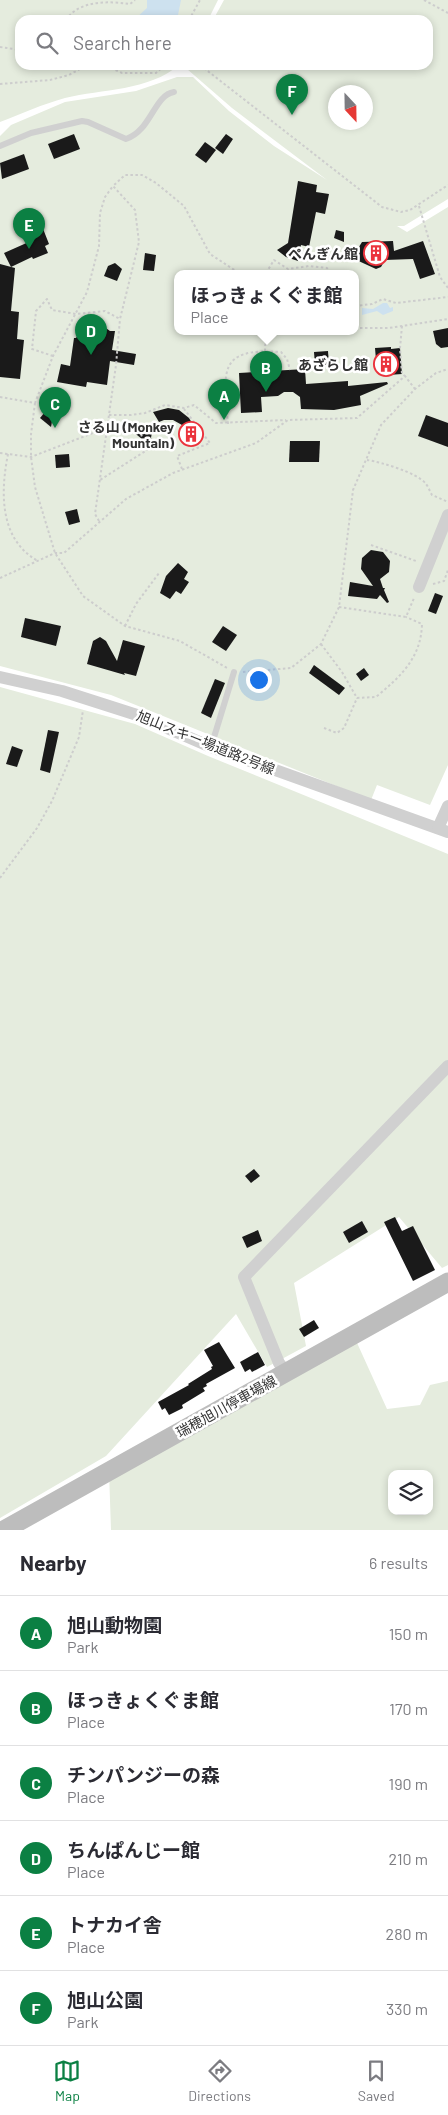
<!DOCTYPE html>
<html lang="en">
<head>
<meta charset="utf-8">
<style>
  :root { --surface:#fff; --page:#f7f7f7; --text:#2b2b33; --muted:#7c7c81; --line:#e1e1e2; --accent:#0b8043 }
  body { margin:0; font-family:Barlow,"Noto Sans JP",sans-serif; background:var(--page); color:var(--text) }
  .controls { position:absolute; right:15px; bottom:15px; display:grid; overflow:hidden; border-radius:10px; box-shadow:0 2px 8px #0003 }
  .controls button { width:45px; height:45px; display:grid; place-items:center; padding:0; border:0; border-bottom:1px solid var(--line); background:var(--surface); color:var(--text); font:25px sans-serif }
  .compass { position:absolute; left:328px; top:85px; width:45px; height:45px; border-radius:50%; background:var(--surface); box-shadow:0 2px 8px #0003; rotate:158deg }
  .you { position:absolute; left:258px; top:679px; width:18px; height:18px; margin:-12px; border:4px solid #fff; border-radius:50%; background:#1a73e8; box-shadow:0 0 0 8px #1a73e833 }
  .badge { display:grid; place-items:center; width:32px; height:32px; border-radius:50%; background:var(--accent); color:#fff; font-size:16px; font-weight:700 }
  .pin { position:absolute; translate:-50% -41px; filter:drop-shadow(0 1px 2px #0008) }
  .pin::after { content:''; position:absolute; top:26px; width:18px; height:15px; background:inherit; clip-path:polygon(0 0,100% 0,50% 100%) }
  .popup { position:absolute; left:174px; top:270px; width:185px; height:65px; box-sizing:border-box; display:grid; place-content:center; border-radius:10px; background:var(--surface); filter:drop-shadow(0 1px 4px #0005); font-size:16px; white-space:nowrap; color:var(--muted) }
  .popup b { font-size:19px; color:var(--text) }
  .popup::after { content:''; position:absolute; left:50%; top:100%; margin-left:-10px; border:10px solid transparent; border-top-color:var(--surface) }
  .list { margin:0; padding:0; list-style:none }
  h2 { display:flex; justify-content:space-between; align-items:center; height:65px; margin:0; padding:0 20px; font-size:21px }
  h2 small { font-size:16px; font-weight:400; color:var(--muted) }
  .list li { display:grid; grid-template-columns:32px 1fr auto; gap:15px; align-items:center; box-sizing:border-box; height:75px; padding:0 20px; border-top:1px solid var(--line) }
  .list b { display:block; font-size:19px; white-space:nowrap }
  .list p { margin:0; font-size:16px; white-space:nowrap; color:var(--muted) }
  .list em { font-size:16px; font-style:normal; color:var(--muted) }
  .icon { flex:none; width:28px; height:28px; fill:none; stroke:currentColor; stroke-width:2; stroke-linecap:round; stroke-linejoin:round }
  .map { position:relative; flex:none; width:448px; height:1530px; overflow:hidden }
  .search { position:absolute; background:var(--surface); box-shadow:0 2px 8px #0003; left:15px; right:15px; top:15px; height:55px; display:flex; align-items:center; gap:12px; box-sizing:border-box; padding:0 18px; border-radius:15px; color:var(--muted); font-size:19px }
  .sheet { height:515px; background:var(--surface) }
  nav { display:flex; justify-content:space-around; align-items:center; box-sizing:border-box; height:70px; border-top:1px solid var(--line); background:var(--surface); font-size:14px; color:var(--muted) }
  nav a { display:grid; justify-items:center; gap:2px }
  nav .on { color:var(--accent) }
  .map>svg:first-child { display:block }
  .green { fill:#e5ecde; fill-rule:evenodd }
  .water { fill:#cde1ef }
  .building { fill:#1a1a1a }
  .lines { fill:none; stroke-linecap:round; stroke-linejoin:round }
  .path { stroke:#cdcdcd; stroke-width:2; stroke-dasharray:2.5 2.5; stroke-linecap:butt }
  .lane { stroke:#d0d0d0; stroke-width:6 }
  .street { stroke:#d0d0d0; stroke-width:12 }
  .secondary { stroke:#bdbdbd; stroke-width:19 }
  .labels { text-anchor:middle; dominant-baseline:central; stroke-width:5; stroke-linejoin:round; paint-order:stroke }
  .poi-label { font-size:14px; font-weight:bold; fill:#333; stroke:#fff; text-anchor:end }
  .street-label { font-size:14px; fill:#333; stroke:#fff }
</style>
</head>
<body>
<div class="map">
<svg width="448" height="1530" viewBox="0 0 448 1530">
  <rect width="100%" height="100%" fill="#fff"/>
  <g class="green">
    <path d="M0 0H218L208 20H20V65H179C149 91 102 89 65 98 43 104 21 114 0 122Z"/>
    <path d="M224 0H448V199L404 226H397L407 232 448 207V765L430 805 377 785 371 800 111 695 0 666V136L11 125 65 102 136 91 177 77H193L229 111 274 146 327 180 232 108 187 69 189 65H428V20H213ZM336 92H366V122H336ZM177 273H355V331H177Z"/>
    <path d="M0 687 135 724 208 756 448 854V1265L442 1268 399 1217 294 1283 306 1346 267 1367 236 1314 106 1456 0 1518Z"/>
    <path d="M353 1334 387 1409 420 1405 430 1385 448 1381V1530H111L109 1471ZM392 1474H429V1511H392Z"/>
  </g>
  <g class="water">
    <path d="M147 0H181L177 20H134L147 8Z"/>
    <path d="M383 303H387L390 308 393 307V311L383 315 377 311 362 315V308L373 309Z"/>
  </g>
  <g class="building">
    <path d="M74 134 80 149 54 159 48 144Z"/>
    <path d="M226 134 233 139 223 154 215 148Z"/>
    <path d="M205 142 216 150 206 163 195 155Z"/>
    <path d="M24 154 29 169 2 179 0 163Z"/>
    <path d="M298 181 317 185 316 192 329 194 325 214 316 212 309 247 301 245 298 261 286 257 277 250 288 243Z"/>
    <path d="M36 211 49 244 45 246 48 253 33 259 32 257 11 267 4 253 31 241 21 218Z"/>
    <path d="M336 230 344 232V242L334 238Z"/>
    <path d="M393 241 394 251 423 241 435 274 420 279 413 259 385 260 381 267 376 269 352 258 362 242Z"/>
    <path d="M145 253 156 255 154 271 143 270Z"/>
    <path d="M115 263 122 269 117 281 104 276 108 266Z"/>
    <path d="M0 264 15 268 11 311 19 312 17 339 24 340 20 379 0 377Z"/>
    <path d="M89 323 100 324 110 331H115L112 350 136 354 134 365 110 361 107 385 87 382 86 387 57 382 61 364 70 366 74 338H76L83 327Z"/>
    <path d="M448 328V347L441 348 436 344 433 331Z"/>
    <path d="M391 347V349L400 348 402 374 388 375 376 360 375 348Z"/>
    <path d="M328 351 329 365H315L314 352Z"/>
    <path d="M305 369 306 384 348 381V386L387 382 388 384 360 396 361 405 334 410 301 409 300 397 293 392H284L278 396 261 397 262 412 241 413 239 373Z"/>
    <path d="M56 399 51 427 40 418Z"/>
    <path d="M168 408 179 410 189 418 195 428 197 436 185 437 182 425 173 420H164L159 422 153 412Z"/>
    <path d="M426 415 448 423V447L418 436Z"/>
    <path d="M148 428 149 432H152L151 438 154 449 139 446 142 439 132 431 146 432Z"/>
    <path d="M290 441H320L319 462H289Z"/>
    <path d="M69 454 70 467 56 468 55 455Z"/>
    <path d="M77 509 80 522 69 525 65 512Z"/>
    <path d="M371 550 383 552 390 561 389 572 380 579 383 588H385L384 590 389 602 387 603 380 595 377 599 348 596 350 582 373 586 361 569 362 558Z"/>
    <path d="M178 563 188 572 184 579 189 582 181 594 176 591 170 599 160 593 166 576Z"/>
    <path d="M435 593 443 596 436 614 428 611Z"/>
    <path d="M25 618 61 626 56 646 21 637Z"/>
    <path d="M223 626 237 635 226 651 212 642Z"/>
    <path d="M100 637 106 641 117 661 123 640 145 646 136 676 124 673 125 675 87 664 93 641Z"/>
    <path d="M314 665 345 688 339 695 309 673Z"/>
    <path d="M364 668 369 675 361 681 356 674Z"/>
    <path d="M215 679 225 683 211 718 201 713Z"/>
    <path d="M48 730 59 732 50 773 40 770Z"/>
    <path d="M12 746 23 750 17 767 6 764Z"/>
    <path d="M254 1169 260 1176 251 1183 245 1176Z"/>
    <path d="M395 1217 402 1231 413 1226 435 1270 413 1281 384 1222Z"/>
    <path d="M362 1221 368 1232 349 1243 343 1232Z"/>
    <path d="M258 1230 262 1241 247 1248 242 1237Z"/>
    <path d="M314 1320 319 1328 304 1337 299 1329Z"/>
    <path d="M219 1342 235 1368 206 1384 207 1386 203 1388 205 1391 182 1405 183 1408 169 1415 165 1408 162 1410 158 1402 189 1385 188 1384 212 1369 211 1367 213 1366 204 1350Z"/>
    <path d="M258 1352 265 1365 252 1372 250 1369 245 1372 240 1362Z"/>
  </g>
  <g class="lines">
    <g class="path">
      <path d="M424 0 448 13"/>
      <path d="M66 20C79 0 108 1 130 4L135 0"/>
      <path d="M189 20 200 0"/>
      <path d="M0 47 20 50"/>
      <path d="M200 65 382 207 401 212 410 210 448 185"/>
      <path d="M0 84 50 80 69 75 87 65H104L122 73H156L165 65"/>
      <path d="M419 206 440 277 448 288"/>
      <path d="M266 273 274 260 288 269 309 266 327 268 331 273"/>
      <path d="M355 306 372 304 383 299 396 303 448 297"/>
      <path d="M402 326 400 348 402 374 405 376"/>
      <path d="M355 328H389L448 319"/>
      <path d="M265 351 266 331"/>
      <path d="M53 356 32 349 36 311 47 299 52 310 76 314 105 311 120 319 139 242 135 210 113 186 125 175H142L156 183 184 206 210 254 239 273"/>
      <path d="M0 397 35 403 53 356 87 292 99 246 100 213 105 197 113 186"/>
      <path d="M35 403 31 434V457L35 487 55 553 83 596 125 626 180 641 227 668"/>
      <path d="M109 415H131L145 413 165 405 184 408 194 405 216 423 286 420"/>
      <path d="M228 424C224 373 216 347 281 352L287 359 290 370"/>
      <path d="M0 453 31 457 93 433 106 432 144 424 141 434 147 450 100 480"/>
      <path d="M8 454C0 494 0 540 38 561"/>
      <path d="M367 460C381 462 418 473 426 484 429 488 430 492 432 495L448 502"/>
      <path d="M182 469 177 456 210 443 184 409"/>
      <path d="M99 521 95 514 116 365 120 319"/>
      <path d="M371 545 416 561"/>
      <path d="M0 578 55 553H64L126 499 173 473 256 443 288 420 357 418 405 376 415 389"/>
      <path d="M433 584 444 581 448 570"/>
      <path d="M339 607 406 617 414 598"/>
      <path d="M125 626 136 604 159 573"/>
      <path d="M321 644 342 672 357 698 376 697C401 676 421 658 422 624L406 617"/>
      <path d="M243 672 291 668 321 644 339 607 353 490 381 425 415 389 436 373 448 369"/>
      <path d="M324 728 337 733 344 728 357 698"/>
      <path d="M0 878 37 828 52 801 79 737 83 710"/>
    </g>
    <g class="lane">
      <path d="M0 146 31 133 82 121 88 122 126 139C151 131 154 95 174 92"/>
      <path d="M211 747 234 672"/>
    </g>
    <g class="street">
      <path d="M419 587 448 515"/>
      <path d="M0 677 62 691 137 715 211 747 448 832"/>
      <path d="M438 828 448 806"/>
      <path d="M286 1372 279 1363 244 1277 448 1066"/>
    </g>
    <path class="secondary" d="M4 1530 448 1282"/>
  </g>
  <defs>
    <symbol id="building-ring" viewBox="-11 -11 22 22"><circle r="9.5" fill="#fff" stroke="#eb333c" stroke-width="1.5"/><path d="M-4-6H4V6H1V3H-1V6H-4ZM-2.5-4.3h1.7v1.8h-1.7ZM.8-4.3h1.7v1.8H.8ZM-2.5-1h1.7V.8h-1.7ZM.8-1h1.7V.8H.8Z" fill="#eb333c"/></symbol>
  </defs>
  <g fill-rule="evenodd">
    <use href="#building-ring" x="362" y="239" width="28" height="28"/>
    <use href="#building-ring" x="372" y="350" width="28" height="28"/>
    <use href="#building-ring" x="177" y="420" width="28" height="28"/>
  </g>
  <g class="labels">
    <g class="poi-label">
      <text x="358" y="253">ぺんぎん館</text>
      <text x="368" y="364">あざらし館</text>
      <text x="174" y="426">さる山 (Monkey<tspan x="174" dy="16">Mountain)</tspan></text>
    </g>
    <g class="street-label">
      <text transform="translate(206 742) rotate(22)">旭山スキー場道路2号線</text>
      <text transform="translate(226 1406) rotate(-29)">瑞穂旭川停車場線</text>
    </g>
  </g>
</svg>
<div class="controls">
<button><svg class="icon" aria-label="layers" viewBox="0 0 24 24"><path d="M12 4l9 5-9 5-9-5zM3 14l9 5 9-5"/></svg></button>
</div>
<svg class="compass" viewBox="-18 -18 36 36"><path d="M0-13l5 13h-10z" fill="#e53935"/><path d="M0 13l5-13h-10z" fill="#7c7c81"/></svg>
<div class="you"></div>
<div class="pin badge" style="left:224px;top:420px">A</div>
<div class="pin badge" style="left:266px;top:392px">B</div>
<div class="popup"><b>ほっきょくぐま館</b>Place</div>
<div class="pin badge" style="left:55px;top:428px">C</div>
<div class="pin badge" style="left:91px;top:355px">D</div>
<div class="pin badge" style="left:29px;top:249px">E</div>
<div class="pin badge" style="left:292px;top:115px">F</div>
<div class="search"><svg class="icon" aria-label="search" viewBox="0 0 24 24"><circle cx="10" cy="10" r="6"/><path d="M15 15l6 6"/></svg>Search here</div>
</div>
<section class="sheet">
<h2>Nearby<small>6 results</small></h2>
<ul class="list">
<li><span class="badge">A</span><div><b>旭山動物園</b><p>Park</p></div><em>150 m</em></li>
<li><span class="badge">B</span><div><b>ほっきょくぐま館</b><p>Place</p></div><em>170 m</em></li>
<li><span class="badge">C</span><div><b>チンパンジーの森</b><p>Place</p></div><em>190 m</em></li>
<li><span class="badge">D</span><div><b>ちんぱんじー館</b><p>Place</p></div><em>210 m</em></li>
<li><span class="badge">E</span><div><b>トナカイ舎</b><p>Place</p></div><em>280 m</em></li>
<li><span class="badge">F</span><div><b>旭山公園</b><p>Park</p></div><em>330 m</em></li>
</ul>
</section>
<nav>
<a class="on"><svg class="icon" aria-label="map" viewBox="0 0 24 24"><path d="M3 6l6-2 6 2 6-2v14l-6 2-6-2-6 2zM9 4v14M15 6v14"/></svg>Map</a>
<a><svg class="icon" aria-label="directions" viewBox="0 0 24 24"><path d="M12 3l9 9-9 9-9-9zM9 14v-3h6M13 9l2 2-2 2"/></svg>Directions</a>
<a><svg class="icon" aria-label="saved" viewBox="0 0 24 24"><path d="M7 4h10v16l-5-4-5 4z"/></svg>Saved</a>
</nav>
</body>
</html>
